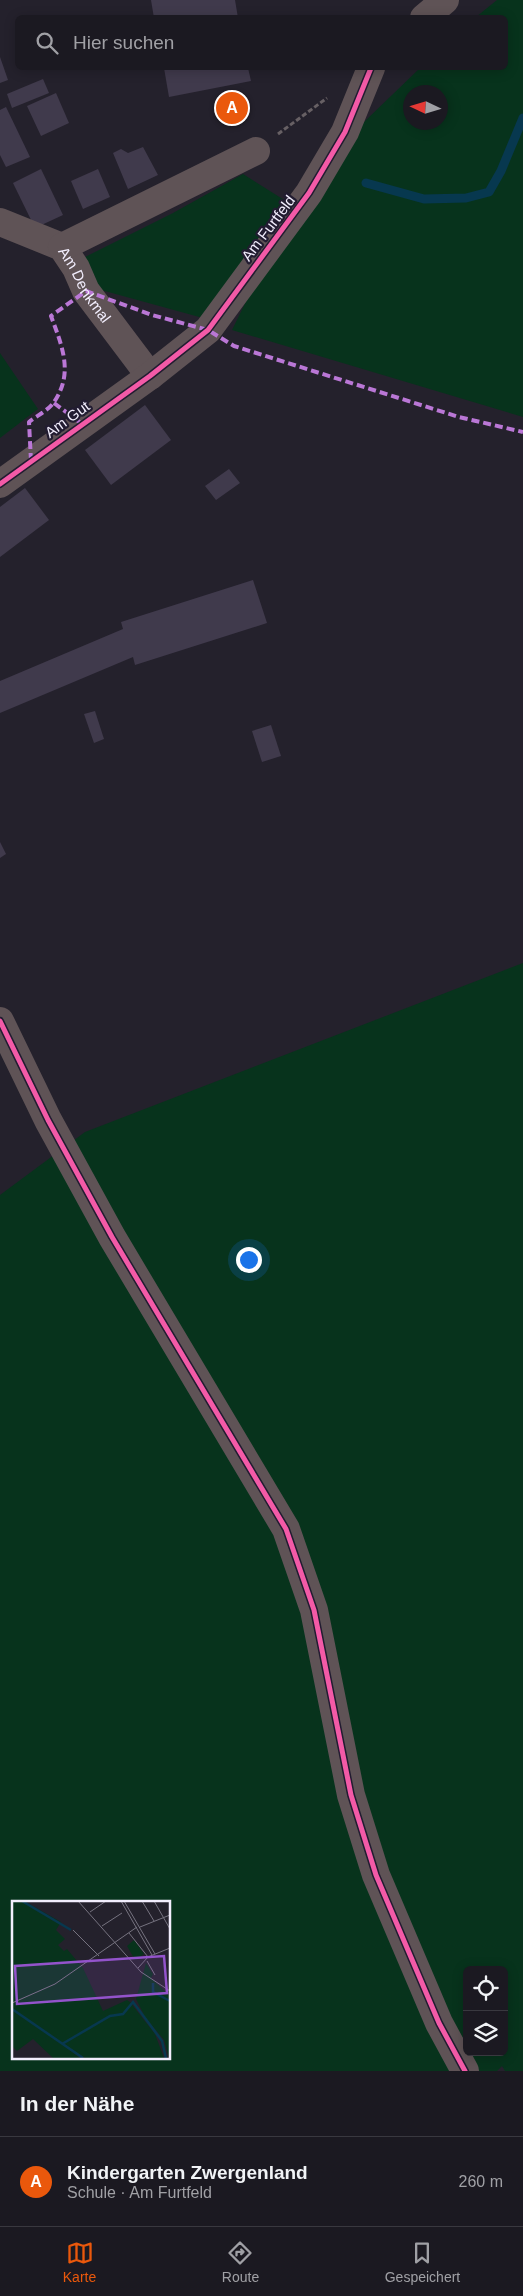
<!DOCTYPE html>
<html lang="de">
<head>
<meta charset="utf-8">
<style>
  :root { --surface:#1b1921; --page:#24222a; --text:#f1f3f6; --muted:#a0a0a5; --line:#39383f; --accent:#ea580c }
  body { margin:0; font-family:Arial,sans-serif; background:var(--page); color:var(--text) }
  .controls { position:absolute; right:15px; bottom:15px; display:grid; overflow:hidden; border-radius:8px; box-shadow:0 2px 12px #0003 }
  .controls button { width:45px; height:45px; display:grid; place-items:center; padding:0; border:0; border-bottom:1px solid var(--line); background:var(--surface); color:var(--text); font:25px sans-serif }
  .compass { position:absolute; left:403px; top:85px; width:45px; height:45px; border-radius:50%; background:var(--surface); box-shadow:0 2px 12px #0003; rotate:274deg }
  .you { position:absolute; left:248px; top:1259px; width:18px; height:18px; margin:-12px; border:4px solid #fff; border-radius:50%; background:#1a73e8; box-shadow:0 0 0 8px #1a73e833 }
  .badge { display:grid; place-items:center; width:32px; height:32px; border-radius:50%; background:var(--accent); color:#fff; font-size:16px; font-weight:700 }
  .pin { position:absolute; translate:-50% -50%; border:2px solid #fff; box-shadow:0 1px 5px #0006 }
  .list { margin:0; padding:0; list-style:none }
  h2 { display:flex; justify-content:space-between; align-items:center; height:65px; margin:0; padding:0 20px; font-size:21px }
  h2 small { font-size:16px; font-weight:400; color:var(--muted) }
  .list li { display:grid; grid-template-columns:32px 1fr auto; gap:15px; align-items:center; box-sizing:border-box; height:90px; padding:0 20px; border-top:1px solid var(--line) }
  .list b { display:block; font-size:19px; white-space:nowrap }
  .list p { margin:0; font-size:16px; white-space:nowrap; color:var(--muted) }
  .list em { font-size:16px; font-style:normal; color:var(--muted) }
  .icon { flex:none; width:28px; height:28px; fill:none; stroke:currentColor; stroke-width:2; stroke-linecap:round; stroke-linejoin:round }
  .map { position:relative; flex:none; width:523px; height:2071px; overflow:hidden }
  .search { position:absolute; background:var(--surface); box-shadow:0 2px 12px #0003; left:15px; right:15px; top:15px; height:55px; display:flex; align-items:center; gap:12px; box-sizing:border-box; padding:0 18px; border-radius:8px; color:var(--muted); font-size:19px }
  .sheet { height:155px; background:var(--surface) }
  nav { display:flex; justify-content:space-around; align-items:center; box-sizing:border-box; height:70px; border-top:1px solid var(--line); background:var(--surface); font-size:14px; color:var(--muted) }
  nav a { display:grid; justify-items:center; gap:2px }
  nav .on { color:var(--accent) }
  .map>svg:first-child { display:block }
  .green { fill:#07331c; fill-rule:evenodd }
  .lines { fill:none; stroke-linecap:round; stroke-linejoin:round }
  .stream { stroke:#07384f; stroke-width:9 }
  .building { fill:#403a4c }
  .path { stroke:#676064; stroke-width:3; stroke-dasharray:5 2.5; stroke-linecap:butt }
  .street { stroke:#5f5356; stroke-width:28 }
  .quiet { stroke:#ba77d6; stroke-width:4; stroke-dasharray:8 4; stroke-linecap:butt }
  .cycleway-casing { stroke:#221c31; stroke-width:8 }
  .cycleway { stroke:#f35aa7; stroke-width:5 }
  .labels { text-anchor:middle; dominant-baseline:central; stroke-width:4.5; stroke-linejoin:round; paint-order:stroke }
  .street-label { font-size:15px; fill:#f2eefd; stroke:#221c31 }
  .inset-river { fill:none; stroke:#07384f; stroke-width:2.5 }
  .inset-road { fill:none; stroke:#767380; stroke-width:1 }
  .view { fill:#9353cb; fill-opacity:0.15; stroke:#9353cb; stroke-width:2.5 }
  .inset-edge { fill:none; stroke:#f2eefd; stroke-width:2.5 }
</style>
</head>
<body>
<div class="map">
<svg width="523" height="2071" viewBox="0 0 523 2071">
  <rect width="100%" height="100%" fill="#24212c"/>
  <g class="green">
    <path d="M497 0H523V417L232 330 308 176 420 68H506V18L476 17ZM410 92H440V122H410Z"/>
    <path d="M243 174 289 203 203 318 101 290 81 259 173 213Z"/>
    <path d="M0 353 38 409 0 438Z"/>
    <path d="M523 963V2071H505L502 2066 497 2071H0V1195L85 1132ZM14 1902H169V2057H14ZM467 1970H504V2052H467Z"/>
  </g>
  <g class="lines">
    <path class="stream" d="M366 183 424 199 466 198 489 192 501 171 523 118"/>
  </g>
  <g class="building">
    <path d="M151 0H235L238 18H154Z"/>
    <path d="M0 57 8 80 0 83Z"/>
    <path d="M164 68H248L251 81 169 97Z"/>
    <path d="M43 79 49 93 12 108 7 94Z"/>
    <path d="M56 93 69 123 41 136 27 106Z"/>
    <path d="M6 107 30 157 6 167 0 155V110Z"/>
    <path d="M143 147 158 175 128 189 113 153 121 149 128 153Z"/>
    <path d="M41 169 63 215 35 228 13 183Z"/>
    <path d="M98 169 110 197 83 209 71 181Z"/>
    <path d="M145 405 171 440 111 485 85 450Z"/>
    <path d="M229 469 240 483 216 500 205 486Z"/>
    <path d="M25 488 49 520 0 557V507Z"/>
    <path d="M253 580 267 623 135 665 133 657 0 713V681L123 629 121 622Z"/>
    <path d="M95 711 104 739 94 743 84 714Z"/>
    <path d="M271 725 281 756 262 762 252 731Z"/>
    <path d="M0 842 6 854 0 858Z"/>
  </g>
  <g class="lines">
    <path class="path" d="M278 134 327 98"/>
    <g class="street">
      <path d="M424 18 445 0"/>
      <path id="s1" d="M0 222 62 247 76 268 86 291 150 376"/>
      <path d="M62 247 256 151"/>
      <path d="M0 484 150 376 208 330 309 193 345 132 371 68"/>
      <path d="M0 1021 48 1120 112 1237 286 1529 314 1610 351 1795 376 1875 439 2023 465 2071"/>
    </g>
    <g class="quiet">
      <path d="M54 403 82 424"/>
      <path d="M31 461 29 422C36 416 49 410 54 402 74 373 62 346 51 316L86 291 152 315 208 330 234 346 459 417 523 432"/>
    </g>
    <defs>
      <g id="cycleway">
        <path d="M0 484 150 376 208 330 309 193 345 132 371 68"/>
        <path d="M0 1021 48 1120 112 1237 286 1529 314 1610 351 1795 376 1875 439 2023 465 2071"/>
      </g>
    </defs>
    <use href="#cycleway" class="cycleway-casing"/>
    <use href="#cycleway" class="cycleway"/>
  </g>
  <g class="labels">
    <g class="street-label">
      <text transform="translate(268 228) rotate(-53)">Am Furtfeld</text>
      <text stroke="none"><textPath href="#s1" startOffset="111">Am Denkmal</textPath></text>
      <text transform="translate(67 419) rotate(-36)">Am Gut</text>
    </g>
  </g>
  <g transform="translate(12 1901)">
    <rect width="158" height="158" fill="#24212c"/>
    <path d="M0 0H12L49 21 44 29 53 38 46 44 52 50 55 48 71 67 91 110 115 99 118 101 143 133 152 157H73L26 125 68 157H41L21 138 5 150 0 145ZM122 39 132 53 123 59 115 45ZM134 62 141 73 139 77 157 94V157L152 139 133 116 124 98Z" fill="#07331c"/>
    <path class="inset-river" d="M10 0 59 29M141 82V91L158 100M0 108 71 157M50 143 98 115 111 113 121 101 150 140 154 157"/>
    <path class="inset-road" d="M66 0 129 71 158 90M109 0 140 54M112 0 143 53M130 0 142 20M142 0 158 28M78 11 94 0M90 25 110 12M128 26 158 14M61 29 87 55M117 32 136 56M135 60 143 74M126 67 136 56 158 47M0 102 43 83 125 26"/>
    <path class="view" d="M152 55 155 92 5 103 3 65Z"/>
    <rect width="158" height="158" class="inset-edge"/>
  </g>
</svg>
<div class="controls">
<button><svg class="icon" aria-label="locate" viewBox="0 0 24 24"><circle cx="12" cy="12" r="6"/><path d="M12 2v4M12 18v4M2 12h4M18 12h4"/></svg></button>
<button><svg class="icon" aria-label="layers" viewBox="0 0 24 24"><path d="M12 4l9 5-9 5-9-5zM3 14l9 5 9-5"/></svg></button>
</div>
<svg class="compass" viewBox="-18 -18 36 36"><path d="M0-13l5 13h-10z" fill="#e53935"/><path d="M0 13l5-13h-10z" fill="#a0a0a5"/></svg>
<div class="you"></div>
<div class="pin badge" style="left:232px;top:108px">A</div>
<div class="search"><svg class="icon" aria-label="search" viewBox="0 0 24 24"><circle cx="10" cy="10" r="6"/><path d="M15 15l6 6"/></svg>Hier suchen</div>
</div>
<section class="sheet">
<h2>In der Nähe<small></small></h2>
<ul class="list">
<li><span class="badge">A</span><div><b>Kindergarten Zwergenland</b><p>Schule · Am Furtfeld</p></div><em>260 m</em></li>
</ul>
</section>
<nav>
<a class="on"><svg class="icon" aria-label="map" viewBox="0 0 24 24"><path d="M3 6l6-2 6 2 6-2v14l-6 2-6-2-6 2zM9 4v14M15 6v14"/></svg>Karte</a>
<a><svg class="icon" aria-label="directions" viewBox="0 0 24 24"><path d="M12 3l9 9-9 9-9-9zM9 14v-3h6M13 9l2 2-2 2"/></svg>Route</a>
<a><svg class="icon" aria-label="saved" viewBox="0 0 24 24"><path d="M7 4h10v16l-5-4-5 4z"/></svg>Gespeichert</a>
</nav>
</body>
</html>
